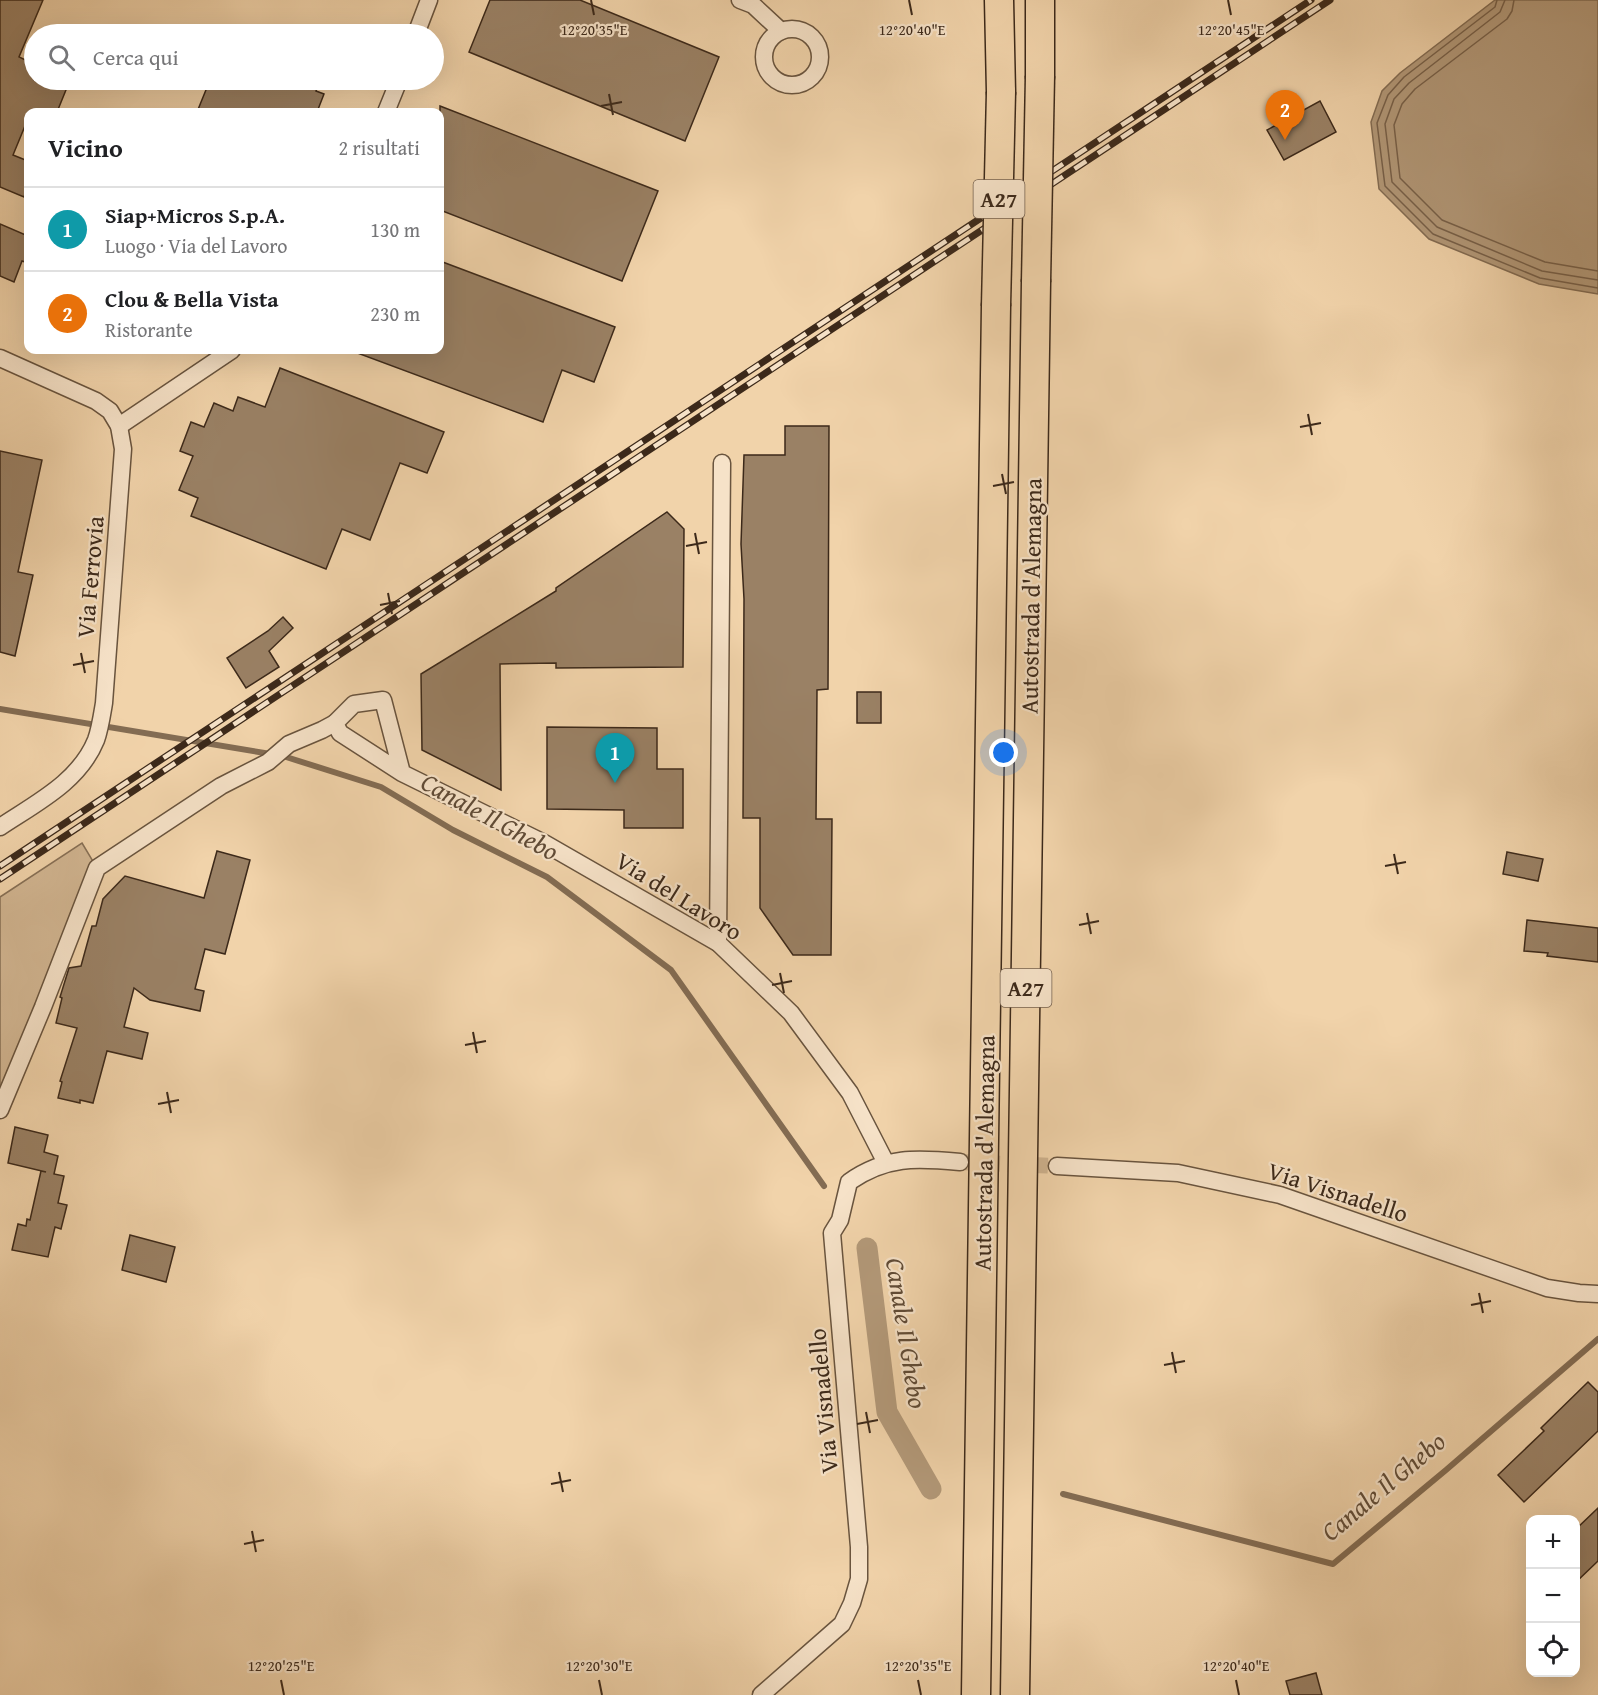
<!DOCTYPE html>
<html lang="it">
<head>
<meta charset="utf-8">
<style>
  :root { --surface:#fff; --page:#f2f2f2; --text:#202124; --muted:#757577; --line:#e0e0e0; --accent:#8f2418 }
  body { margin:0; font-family:"Gentium Book Plus",serif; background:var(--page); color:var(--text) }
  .controls { position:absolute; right:18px; bottom:18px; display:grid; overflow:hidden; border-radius:12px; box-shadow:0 6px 24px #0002 }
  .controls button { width:54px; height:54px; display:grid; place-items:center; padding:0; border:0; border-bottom:2px solid var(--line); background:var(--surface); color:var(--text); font:30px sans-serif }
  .you { position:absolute; left:1004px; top:753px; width:21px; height:21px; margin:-15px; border:4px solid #fff; border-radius:50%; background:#1a73e8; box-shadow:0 0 0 9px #1a73e833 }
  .badge { display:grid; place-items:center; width:39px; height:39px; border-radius:50%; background:var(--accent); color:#fff; font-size:20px; font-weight:700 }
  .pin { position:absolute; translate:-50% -50px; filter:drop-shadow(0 2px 3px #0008) }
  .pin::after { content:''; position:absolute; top:32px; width:21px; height:18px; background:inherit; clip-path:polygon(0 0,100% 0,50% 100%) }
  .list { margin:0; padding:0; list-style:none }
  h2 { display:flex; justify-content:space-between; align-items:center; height:78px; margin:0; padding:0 24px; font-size:26px }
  h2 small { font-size:20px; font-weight:400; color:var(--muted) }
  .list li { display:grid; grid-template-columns:39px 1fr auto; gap:18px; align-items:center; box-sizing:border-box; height:84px; padding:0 24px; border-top:2px solid var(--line) }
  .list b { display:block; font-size:22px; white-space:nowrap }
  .list p { margin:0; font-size:20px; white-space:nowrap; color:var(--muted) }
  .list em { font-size:20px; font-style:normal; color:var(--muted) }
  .icon { flex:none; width:33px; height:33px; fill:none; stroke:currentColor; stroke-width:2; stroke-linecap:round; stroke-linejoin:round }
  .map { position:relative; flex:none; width:1598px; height:1695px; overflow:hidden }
  .search { position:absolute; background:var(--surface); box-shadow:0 6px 24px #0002; left:24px; top:24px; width:420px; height:66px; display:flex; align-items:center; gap:15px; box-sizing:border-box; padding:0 21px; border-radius:33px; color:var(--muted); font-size:22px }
  .panel { position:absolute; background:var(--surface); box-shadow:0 6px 24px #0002; left:24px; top:108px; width:420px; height:246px; border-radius:12px }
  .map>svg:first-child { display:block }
  .green { fill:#d2b692; stroke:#877056; stroke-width:1.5 }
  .water { fill:#b39979; stroke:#836c53; stroke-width:1.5 }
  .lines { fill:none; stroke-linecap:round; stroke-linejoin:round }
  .shore { stroke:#78614a; stroke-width:1.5 }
  .stream { stroke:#836c53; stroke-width:6 }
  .canal { stroke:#b39979; stroke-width:21 }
  .building { fill:#9a8165; stroke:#3c291a; stroke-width:1.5 }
  .minor-tunnel { stroke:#cdb18d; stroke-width:16; stroke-dasharray:16 8; stroke-linecap:butt }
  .minor-casing { stroke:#69543e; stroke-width:19 }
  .motorway-casing { stroke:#3c291a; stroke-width:31 }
  .minor { stroke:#f6e2c8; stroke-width:16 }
  .motorway { stroke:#f1d3aa; stroke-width:28 }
  .rail-casing { stroke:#3c291a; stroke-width:7 }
  .rail { stroke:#f6e2c8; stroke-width:4.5; stroke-dasharray:14; stroke-linecap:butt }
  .motorway-bridge-casing { stroke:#3c291a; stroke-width:31; stroke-linecap:butt }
  .motorway-bridge { stroke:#f1d3aa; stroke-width:28 }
  .ticks { fill:none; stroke:#3c291a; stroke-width:2 }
  .labels { text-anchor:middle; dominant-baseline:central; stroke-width:4.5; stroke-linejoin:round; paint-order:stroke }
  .shield { fill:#f6e2c8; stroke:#74604e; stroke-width:1.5 }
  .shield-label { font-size:22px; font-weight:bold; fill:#3c291a }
  .street-label { font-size:24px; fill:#3c291a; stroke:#f6e2c8 }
  .water-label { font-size:26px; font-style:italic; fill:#604b36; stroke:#f6e2c8 }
  .ticks-label { font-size:15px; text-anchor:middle; fill:#3c291a; stroke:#f6e2c8; stroke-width:4.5; stroke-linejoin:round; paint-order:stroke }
</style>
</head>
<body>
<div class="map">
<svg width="1598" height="1695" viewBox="0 0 1598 1695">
  <rect width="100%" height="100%" fill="#f1d3aa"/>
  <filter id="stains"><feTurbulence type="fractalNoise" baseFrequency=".00333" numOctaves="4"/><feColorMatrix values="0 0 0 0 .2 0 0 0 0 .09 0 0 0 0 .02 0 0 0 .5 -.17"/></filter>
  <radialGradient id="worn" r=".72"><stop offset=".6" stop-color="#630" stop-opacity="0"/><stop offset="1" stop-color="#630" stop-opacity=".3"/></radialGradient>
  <path class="green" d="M82 843 97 868 0 1110V897Z"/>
  <path class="water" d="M1495 0H1598V294L1539 284 1429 239 1379 189 1371 122 1382 91 1400 73Z"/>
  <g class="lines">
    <g class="shore">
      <path d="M1497 0 1495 7 1404 77 1388 95 1377 123 1385 186 1433 234 1540 278 1598 288"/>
      <path d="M1505 0 1500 12 1409 83 1394 99 1385 124 1392 182 1437 227 1542 271 1598 280"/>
      <path d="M1514 0 1512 11 1507 19 1415 89 1402 104 1394 125 1400 178 1442 220 1545 262 1598 271"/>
    </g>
    <g class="stream">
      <path d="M0 709 283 756 381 787 453 830 547 877 671 970 824 1186"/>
      <path d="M1063 1494 1333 1564 1446 1470 1598 1339"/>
    </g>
    <path class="canal" d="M867 1248 887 1412 931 1489"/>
  </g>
  <g class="building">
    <path d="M0 0H43L19 57 34 64V80H70L57 112H28V128L25 126 13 155 28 161V186L24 197 0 187Z"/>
    <path d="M490 0H580L719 57 685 141 469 52Z"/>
    <path d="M210 80H320L316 91 324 94 317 112H197Z"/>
    <path d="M1320 101 1336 132 1284 160 1267 130Z"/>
    <path d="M440 106 658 191 622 281 440 210Z"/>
    <path d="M0 224 28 236V263L22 261 14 282 0 276Z"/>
    <path d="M440 261 615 327 594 382 562 370 543 422 352 351V350H440Z"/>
    <path d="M280 368 444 432 427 473 400 463 370 540 342 529 326 569 191 516 198 498 179 490 193 456 180 451 191 422 204 427 214 403 233 411 238 397 265 407Z"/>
    <path d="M785 426H829L828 689 817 690 816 819H832L831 955H793L760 908V818H743L744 599 741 544 744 455H785Z"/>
    <path d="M0 451 42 460 18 572 33 575 15 656 0 652Z"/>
    <path d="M667 512 684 529 683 667 556 668V663L500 664 501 790 422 750 421 674 556 591V588Z"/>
    <path d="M283 617 293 628 269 651 279 667 246 688 227 658 268 631Z"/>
    <rect x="857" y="692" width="24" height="31"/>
    <path d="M547 727 657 728V769H683V828H624V810L547 809Z"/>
    <path d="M217 851 250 860 225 954 205 949 195 989 204 991 200 1011 150 1000 134 988 124 1027 148 1033 142 1059 107 1051 93 1103 80 1100V1103L58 1098 62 1082 60 1081 77 1028 56 1023 62 998 60 997 69 968 81 966 92 926H96L103 899 125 876 204 898Z"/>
    <path d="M1507 852 1543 859 1538 881 1503 874Z"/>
    <path d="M1527 920 1598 928V962L1547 956 1548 953 1524 951Z"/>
    <path d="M15 1127 48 1135 44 1152 58 1156 54 1174 64 1176 58 1203 67 1205 61 1229 55 1227 48 1257 12 1250 18 1224 26 1226 27 1219 30 1220 41 1171 46 1172 8 1163Z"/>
    <path d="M130 1235 175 1247 166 1282 122 1270Z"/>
    <path d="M1588 1382 1598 1392V1431L1524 1502 1498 1475 1544 1431 1541 1428Z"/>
    <path d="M1598 1508V1561L1575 1583V1530Z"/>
    <path d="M1316 1673 1322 1695H1290L1286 1681Z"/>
  </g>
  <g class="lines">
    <path class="minor-tunnel" d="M960 1162 1057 1166"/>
    <defs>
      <g id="minor">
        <path d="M740 0 753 5 781 31"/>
        <circle cx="792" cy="57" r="28"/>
        <path d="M416 34 429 0"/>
        <path d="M386 112 399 80"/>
        <path d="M0 358 96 401 110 411 119 426 123 449 104 703C102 715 100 729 96 740 79 782 36 803 0 827"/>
        <path d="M119 426 232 350"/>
        <path d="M402 773 383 700 354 704 335 723 340 733 402 773 544 843 718 943 791 1013 850 1093 886 1163"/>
        <path d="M718 943 722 463"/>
        <path d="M0 1110 43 1007 97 868 221 786 268 762 289 744 322 730 335 723"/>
        <path d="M1057 1166 1178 1173 1280 1195 1547 1288 1579 1293 1598 1294"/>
        <path d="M761 1695 842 1624 852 1603 859 1579V1547L832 1233 840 1220 849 1182C886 1156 916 1158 960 1162"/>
      </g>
      <g id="motorway">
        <path d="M999 0 1001 92"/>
        <path d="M1040 76V0"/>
        <path d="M976 1695 996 306"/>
        <path d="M1015 1695 1036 282"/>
      </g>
    </defs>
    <use href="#minor" class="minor-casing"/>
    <use href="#motorway" class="motorway-casing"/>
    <use href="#minor" class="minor"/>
    <use href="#motorway" class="motorway"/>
    <defs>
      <g id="rail">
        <path d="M0 866 1311 0"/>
        <path d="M0 879 1330 0"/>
      </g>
    </defs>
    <use href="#rail" class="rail-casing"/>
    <use href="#rail" class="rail"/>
    <defs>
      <g id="motorway-bridge">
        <path d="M1036 282 1040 76"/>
        <path d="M996 306 1001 92"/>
      </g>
    </defs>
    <use href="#motorway-bridge" class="motorway-bridge-casing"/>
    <use href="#motorway-bridge" class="motorway-bridge"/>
  </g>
  <path class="ticks" d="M591 0 594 15M909 0 912 15M1228 0 1231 15M609 94 613 115M601 106 622 102M1308 414 1312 435M1300 427 1321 423M1002 474 1006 494M993 486 1014 482M695 533 699 554M686 546 707 542M388 593 392 614M380 605 400 601M81 653 85 673M73 665 94 661M1394 854 1398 874M1385 866 1406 862M1087 913 1091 934M1079 925 1099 921M780 973 784 993M772 985 792 981M473 1032 477 1053M465 1045 486 1041M167 1092 171 1113M158 1104 179 1100M1479 1293 1483 1313M1471 1305 1491 1301M1172 1352 1176 1373M1164 1365 1185 1361M866 1412 870 1433M857 1424 878 1420M559 1472 563 1492M551 1484 571 1480M252 1531 256 1552M244 1544 264 1540M281 1680 284 1695M599 1680 602 1695M918 1680 921 1695M1236 1680 1239 1695"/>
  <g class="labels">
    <g class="shield">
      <rect x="973.5" y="180" width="51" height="38" rx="4.5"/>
      <rect x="1000.5" y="969" width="51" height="38" rx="4.5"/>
    </g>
    <g class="shield-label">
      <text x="999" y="199">A27</text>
      <text x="1026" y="988">A27</text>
    </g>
    <g class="street-label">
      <text transform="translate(90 577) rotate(-85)">Via Ferrovia</text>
      <text transform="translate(1031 596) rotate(-89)">Autostrada d'Alemagna</text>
      <text transform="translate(679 896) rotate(32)">Via del Lavoro</text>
      <text transform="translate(984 1153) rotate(-89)">Autostrada d'Alemagna</text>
      <text transform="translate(1338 1192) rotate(18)">Via Visnadello</text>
      <text transform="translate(823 1401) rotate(-95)">Via Visnadello</text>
    </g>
    <g class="water-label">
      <text transform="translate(490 816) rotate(29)">Canale Il Ghebo</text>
      <text transform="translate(907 1333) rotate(81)">Canale Il Ghebo</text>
      <text transform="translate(1383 1486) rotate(-40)">Canale Il Ghebo</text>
    </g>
  </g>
  <g class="ticks-label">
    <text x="594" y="35">12°20'35"E</text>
    <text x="912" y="35">12°20'40"E</text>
    <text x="1231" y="35">12°20'45"E</text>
    <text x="281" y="1671">12°20'25"E</text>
    <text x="599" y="1671">12°20'30"E</text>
    <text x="918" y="1671">12°20'35"E</text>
    <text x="1236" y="1671">12°20'40"E</text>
  </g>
  <rect width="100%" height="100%" filter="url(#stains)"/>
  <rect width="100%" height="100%" fill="url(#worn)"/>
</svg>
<div class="controls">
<button>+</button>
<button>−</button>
<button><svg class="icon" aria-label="locate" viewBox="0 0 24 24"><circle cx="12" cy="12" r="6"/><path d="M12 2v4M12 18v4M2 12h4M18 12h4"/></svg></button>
</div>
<div class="you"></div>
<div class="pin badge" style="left:615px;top:783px;background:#0f9aa8">1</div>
<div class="pin badge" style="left:1285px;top:140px;background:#e8710a">2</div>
<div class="search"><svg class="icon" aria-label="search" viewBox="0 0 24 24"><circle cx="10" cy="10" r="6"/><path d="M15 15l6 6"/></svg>Cerca qui</div>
<section class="panel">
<h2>Vicino<small>2 risultati</small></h2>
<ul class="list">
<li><span class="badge" style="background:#0f9aa8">1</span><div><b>Siap+Micros S.p.A.</b><p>Luogo · Via del Lavoro</p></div><em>130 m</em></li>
<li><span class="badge" style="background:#e8710a">2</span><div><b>Clou &amp; Bella Vista</b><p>Ristorante</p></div><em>230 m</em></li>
</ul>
</section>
</div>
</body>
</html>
